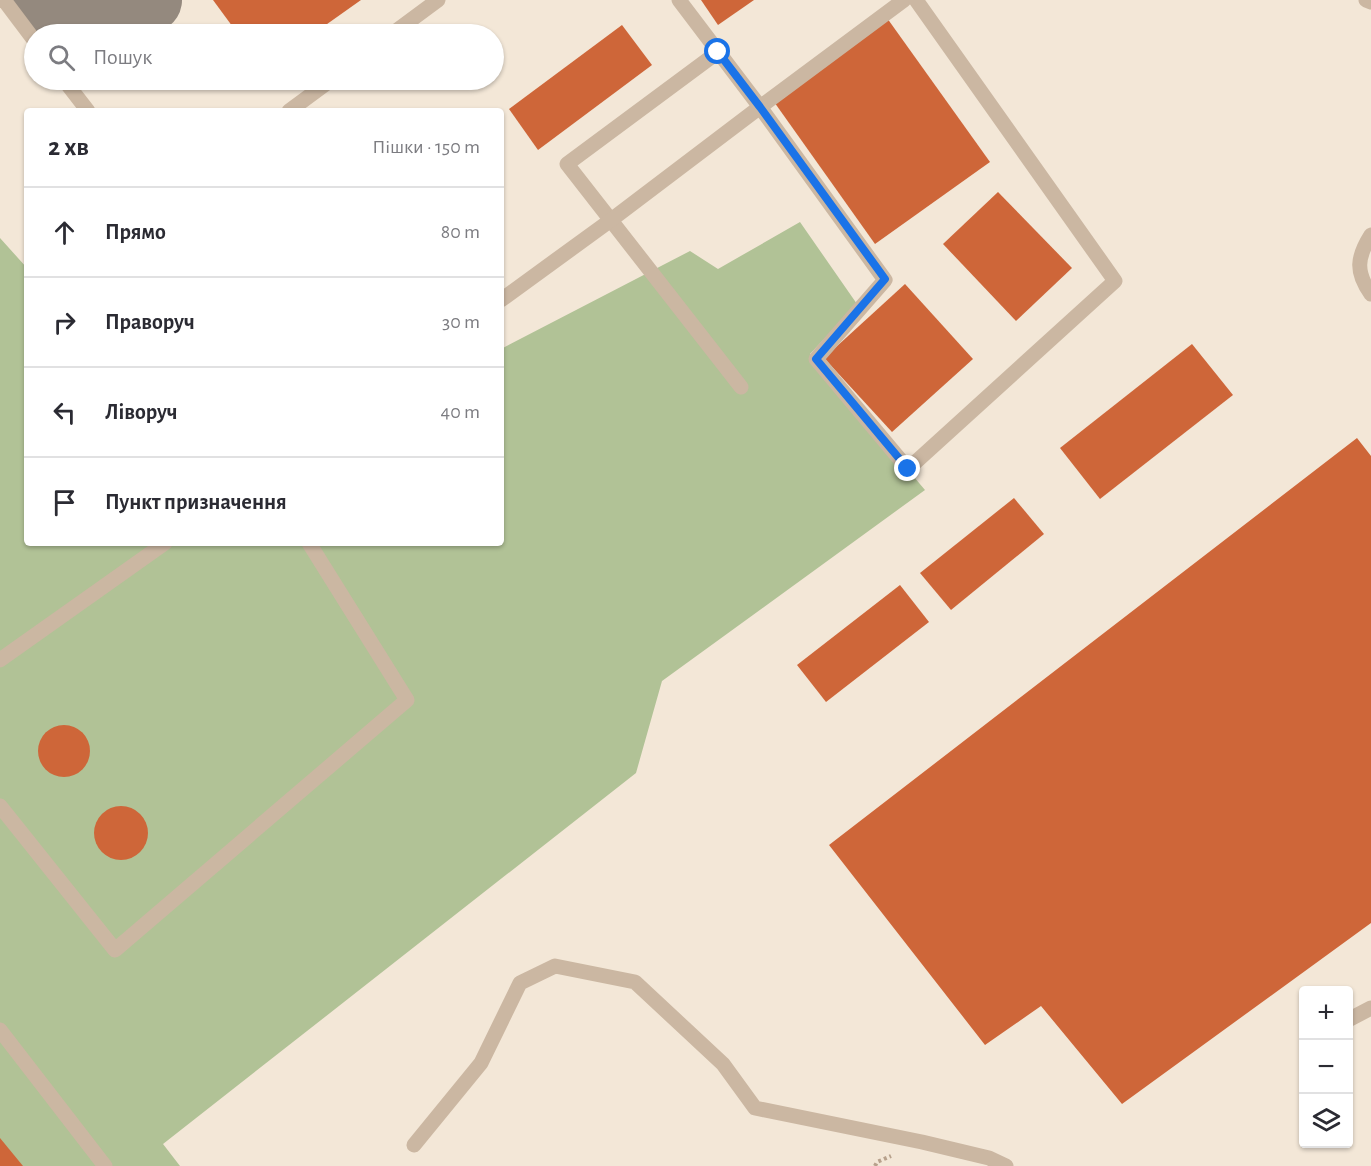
<!DOCTYPE html>
<html lang="uk">
<head>
<meta charset="utf-8">
<style>
  :root { --surface:#fff; --page:#f2f2f3; --text:#2b2b33; --muted:#7c7c81; --line:#e1e1e2 }
  body { margin:0; font-family:"Alegreya Sans",sans-serif; background:var(--page); color:var(--text) }
  .controls { position:absolute; right:18px; bottom:18px; display:grid; overflow:hidden; border-radius:6px; box-shadow:0 2px 4px #0004 }
  .controls button { width:54px; height:54px; display:grid; place-items:center; padding:0; border:0; border-bottom:2px solid var(--line); background:var(--surface); color:var(--text); font:30px sans-serif }
  .stop { position:absolute; width:18px; height:18px; margin:-14px; border:4px solid #1a73e8; border-radius:50%; background:#fff }
  .stop.end { background:#1a73e8; border-color:#fff; box-shadow:0 2px 6px #0008 }
  .list { margin:0; padding:0; list-style:none }
  h2 { display:flex; justify-content:space-between; align-items:center; height:78px; margin:0; padding:0 24px; font-size:26px }
  h2 small { font-size:20px; font-weight:400; color:var(--muted) }
  .list li { display:grid; grid-template-columns:39px 1fr auto; gap:18px; align-items:center; box-sizing:border-box; height:90px; padding:0 24px; border-top:2px solid var(--line) }
  .list b { display:block; font-size:22px; white-space:nowrap }
  .list em { font-size:20px; font-style:normal; color:var(--muted) }
  .icon { flex:none; width:33px; height:33px; fill:none; stroke:currentColor; stroke-width:2; stroke-linecap:round; stroke-linejoin:round }
  .map { position:relative; flex:none; width:1371px; height:1166px; overflow:hidden }
  .search { position:absolute; background:var(--surface); box-shadow:0 2px 4px #0004; left:24px; top:24px; width:480px; height:66px; display:flex; align-items:center; gap:15px; box-sizing:border-box; padding:0 21px; border-radius:33px; color:var(--muted); font-size:22px }
  .panel { position:absolute; background:var(--surface); box-shadow:0 2px 4px #0004; left:24px; top:108px; width:480px; height:438px; border-radius:6px }
  .map>svg:first-child { display:block }
  .green { fill:#b1c296 }
  .lines { fill:none; stroke-linecap:round; stroke-linejoin:round }
  .taxiway { stroke:#94897e; stroke-width:66 }
  .building { fill:#ce6639 }
  .path { stroke:#b7a18c; stroke-width:4; stroke-dasharray:3 3; stroke-linecap:butt }
  .minor { stroke:#cbb7a2; stroke-width:15 }
  .route { stroke:#1a73e8; stroke-width:8 }
</style>
</head>
<body>
<div class="map">
<svg width="1371" height="1166" viewBox="0 0 1371 1166">
  <rect width="100%" height="100%" fill="#f3e7d7"/>
  <path class="green" d="M800 222 857 304 810 354 925 490 662 681 636 773 163 1144 180 1166H0V238L27 268V543H501V349L690 251 718 269Z"/>
  <g class="lines">
    <path class="taxiway" d="M40 0C71 13 120 21 149 0"/>
  </g>
  <g class="building">
    <path d="M213 0H361L313 34H238Z"/>
    <path d="M701 0H754L718 25Z"/>
    <path d="M887 18 990 162 875 244 772 99Z"/>
    <path d="M622 25 652 65 538 150 509 109Z"/>
    <path d="M998 192 1072 268 1016 321 943 244Z"/>
    <path d="M905 284 973 359 892 432 824 358Z"/>
    <path d="M1192 344 1233 395 1100 499 1060 448Z"/>
    <path d="M1357 438 1371 456V923L1122 1104 1041 1006 985 1045 829 845Z"/>
    <path d="M1014 498 1044 534 951 610 920 573Z"/>
    <path d="M900 585 929 622 826 702 797 665Z"/>
    <circle cx="64" cy="751" r="26"/>
    <circle cx="121" cy="833" r="27"/>
    <path d="M0 1138 23 1166H0Z"/>
  </g>
  <g class="lines">
    <path class="path" d="M875 1166 877 1162 891 1156"/>
    <g class="minor">
      <path d="M4 0 34 40"/>
      <path d="M679 0 760 107 904 0"/>
      <path d="M1366 0 1371 2"/>
      <path d="M392 34 438 0"/>
      <path d="M718 52 567 164 741 387"/>
      <path d="M64 80 88 111"/>
      <path d="M289 111 331 80"/>
      <path d="M1371 235C1357 257 1355 272 1371 294"/>
      <path d="M501 300 611 220 760 107 885 280 816 359 908 469 1115 281 916 0"/>
      <path d="M0 660 165 543"/>
      <path d="M0 806 115 950 407 700 309 543"/>
      <path d="M1348 1020 1371 1008"/>
      <path d="M0 1030 105 1166"/>
      <path d="M414 1145 481 1063 520 983 555 966 635 982 723 1064 755 1108 922 1142 989 1158 1006 1166"/>
    </g>
  </g>
  <g class="lines">
    <path class="route" d="M718 52 760 107 885 279 816 359 908 469"/>
  </g>
</svg>
<div class="controls">
<button>+</button>
<button>−</button>
<button><svg class="icon" aria-label="layers" viewBox="0 0 24 24"><path d="M12 4l9 5-9 5-9-5zM3 14l9 5 9-5"/></svg></button>
</div>
<div class="stop" style="left:718px;top:52px"></div>
<div class="stop end" style="left:908px;top:469px"></div>
<div class="search"><svg class="icon" aria-label="search" viewBox="0 0 24 24"><circle cx="10" cy="10" r="6"/><path d="M15 15l6 6"/></svg>Пошук</div>
<section class="panel">
<h2>2 хв<small>Пішки · 150 m</small></h2>
<ul class="list">
<li><svg class="icon" aria-label="ahead" viewBox="0 0 24 24"><path d="M12 20V5M6 11l6-6 6 6"/></svg><div><b>Прямо</b></div><em>80 m</em></li>
<li><svg class="icon" aria-label="right" viewBox="0 0 24 24"><path d="M7 20v-9h11M14 6l5 5-5 5"/></svg><div><b>Праворуч</b></div><em>30 m</em></li>
<li><svg class="icon" aria-label="left" viewBox="0 0 24 24"><path d="M17 20v-9H6M10 6l-5 5 5 5"/></svg><div><b>Ліворуч</b></div><em>40 m</em></li>
<li><svg class="icon" aria-label="arrive" viewBox="0 0 24 24"><path d="M6 21V4h12l-3 4 3 4H6"/></svg><div><b>Пункт призначення</b></div></li>
</ul>
</section>
</div>
</body>
</html>
